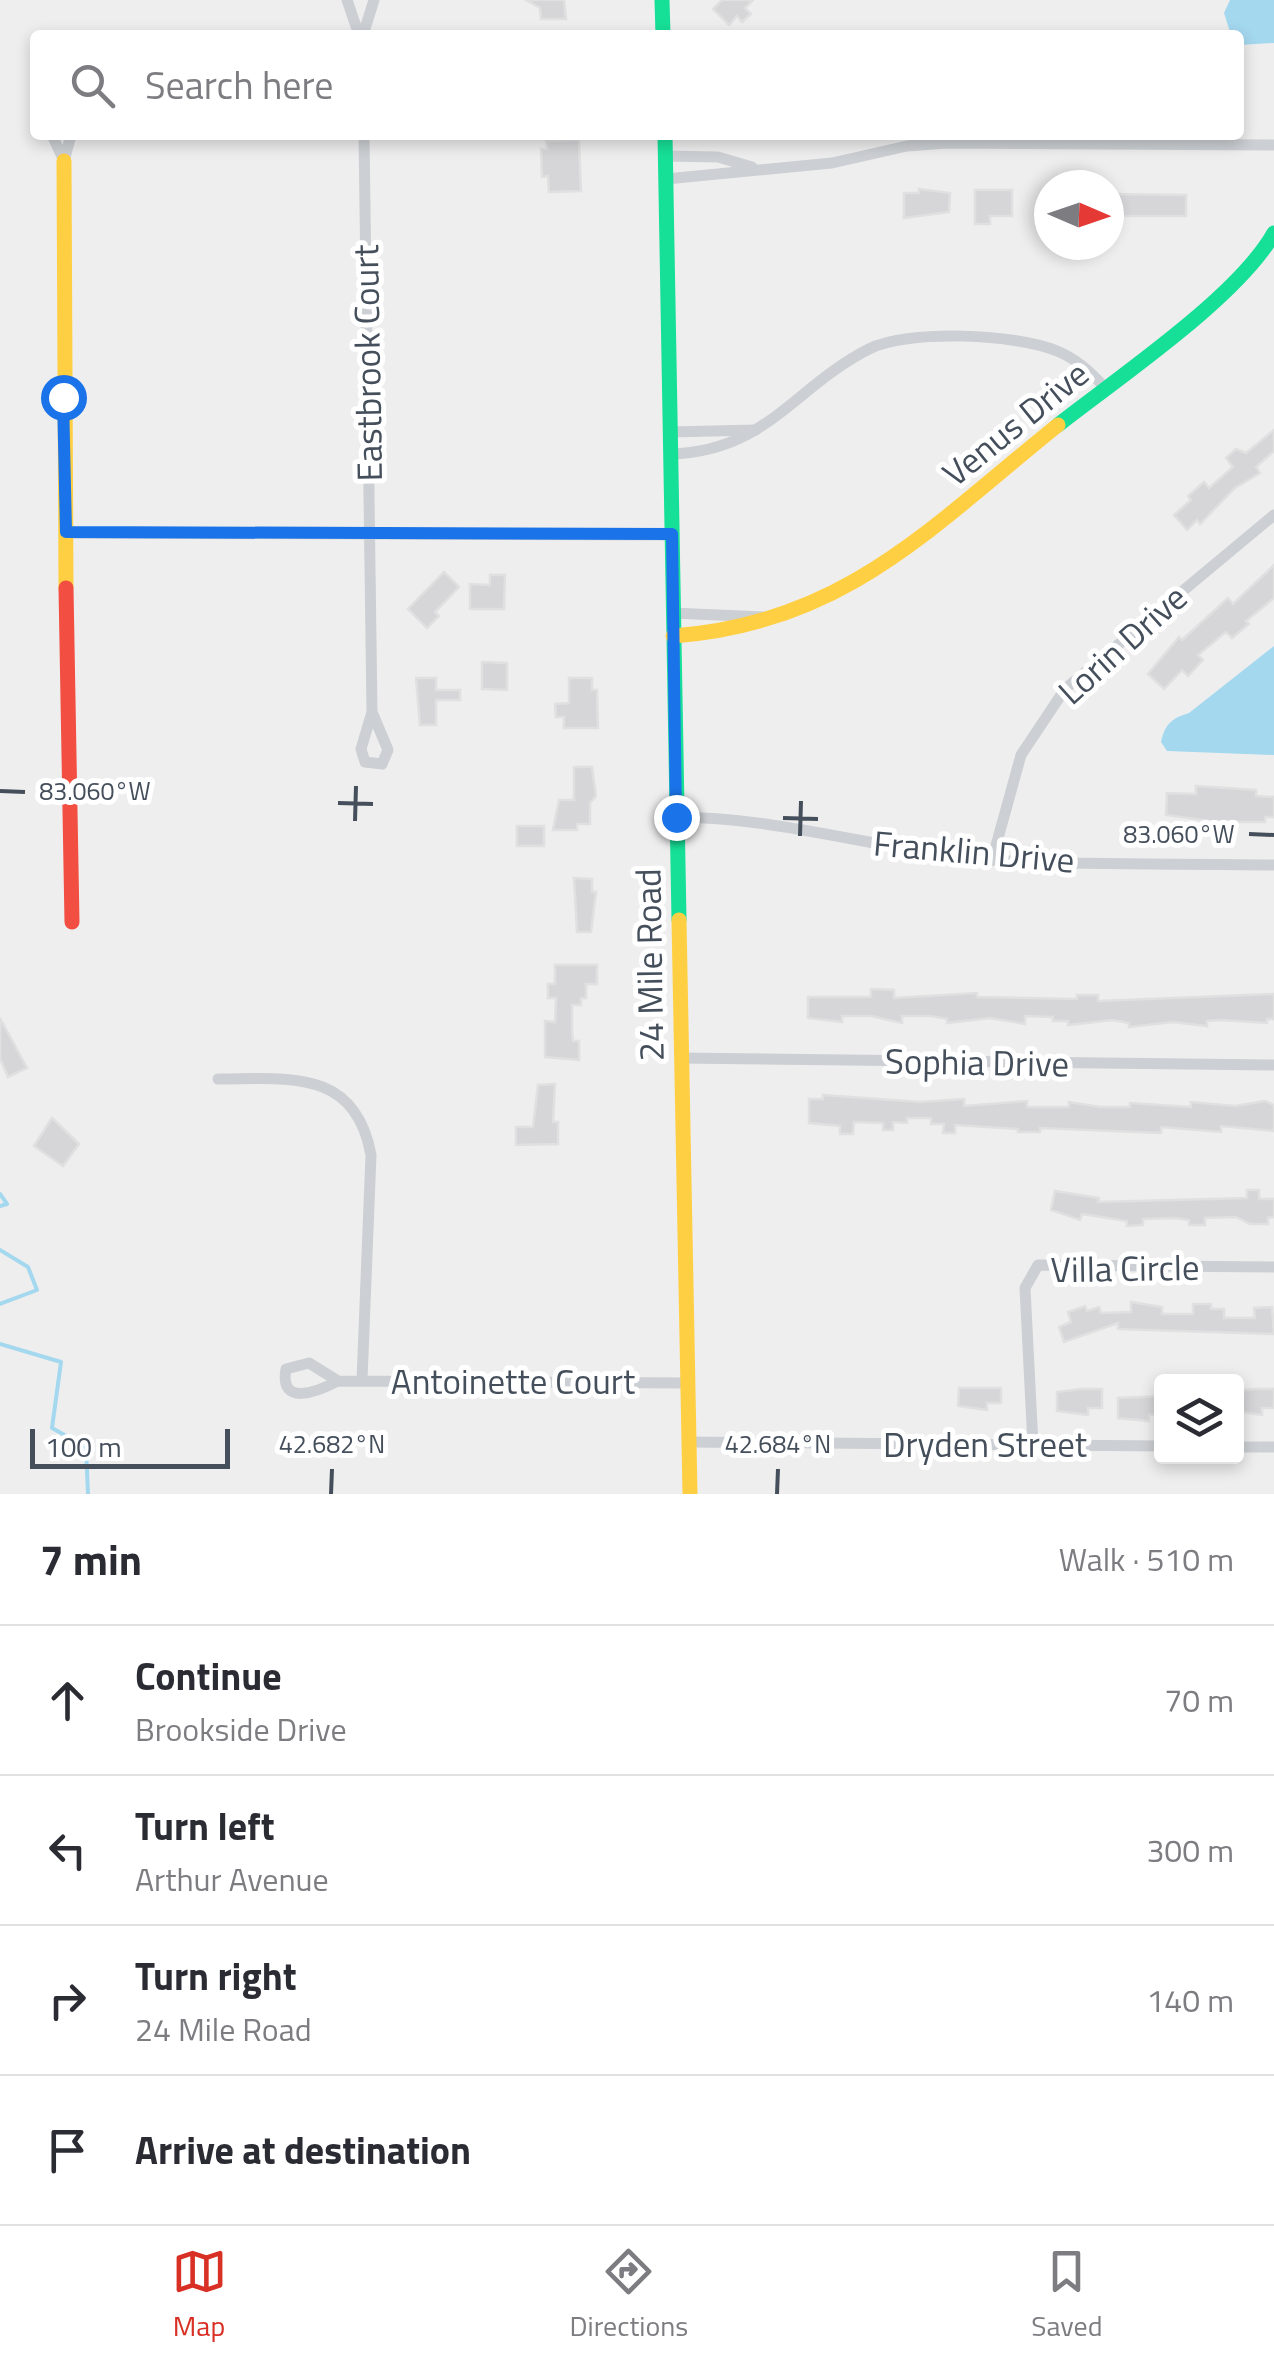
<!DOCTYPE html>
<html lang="en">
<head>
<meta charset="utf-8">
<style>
  :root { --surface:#fff; --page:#f7f7f7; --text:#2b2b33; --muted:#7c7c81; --line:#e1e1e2; --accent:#d93025 }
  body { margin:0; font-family:"Titillium Web",sans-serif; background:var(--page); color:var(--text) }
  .controls { position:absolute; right:30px; bottom:30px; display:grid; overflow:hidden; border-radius:10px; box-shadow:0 5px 15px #0003 }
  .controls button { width:90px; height:90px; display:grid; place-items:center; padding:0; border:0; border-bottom:2px solid var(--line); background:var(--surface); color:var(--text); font:50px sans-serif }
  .compass { position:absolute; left:1034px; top:170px; width:90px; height:90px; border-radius:50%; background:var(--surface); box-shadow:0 5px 15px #0003; rotate:92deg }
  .scale { position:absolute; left:30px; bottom:25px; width:200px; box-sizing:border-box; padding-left:10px; border:5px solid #454f5c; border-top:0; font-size:28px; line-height:35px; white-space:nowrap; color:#454f5c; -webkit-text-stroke:8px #fff; paint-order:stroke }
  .stop { position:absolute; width:30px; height:30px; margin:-22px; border:8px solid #1a73e8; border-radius:50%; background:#fff }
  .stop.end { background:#1a73e8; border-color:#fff; box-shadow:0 2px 10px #0008 }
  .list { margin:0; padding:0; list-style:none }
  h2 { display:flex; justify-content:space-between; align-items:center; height:130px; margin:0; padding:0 40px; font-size:42px }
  h2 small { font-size:32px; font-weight:400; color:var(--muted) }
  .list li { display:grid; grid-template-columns:65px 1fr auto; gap:30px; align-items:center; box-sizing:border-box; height:150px; padding:0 40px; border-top:2px solid var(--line) }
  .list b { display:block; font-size:38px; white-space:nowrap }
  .list p { margin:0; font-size:32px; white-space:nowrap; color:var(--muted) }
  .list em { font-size:32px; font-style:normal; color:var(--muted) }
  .icon { flex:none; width:55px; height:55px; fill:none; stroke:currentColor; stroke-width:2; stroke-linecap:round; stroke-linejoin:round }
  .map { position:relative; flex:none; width:1274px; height:1494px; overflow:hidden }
  .search { position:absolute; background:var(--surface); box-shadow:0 5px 15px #0003; left:30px; right:30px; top:30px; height:110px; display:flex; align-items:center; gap:25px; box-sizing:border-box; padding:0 35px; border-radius:10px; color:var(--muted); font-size:38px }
  .sheet { height:730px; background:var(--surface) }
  nav { display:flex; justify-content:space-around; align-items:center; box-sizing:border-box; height:140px; border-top:2px solid var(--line); background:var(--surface); font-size:28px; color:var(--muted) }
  nav a { display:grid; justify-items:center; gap:5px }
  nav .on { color:var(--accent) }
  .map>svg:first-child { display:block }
  .water { fill:#a4d8ef }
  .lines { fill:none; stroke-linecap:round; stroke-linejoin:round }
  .stream { stroke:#a4d8ef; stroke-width:4 }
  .building { fill:#d6d6d9; stroke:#e0e0e1; stroke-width:2.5 }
  .street { stroke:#cccfd3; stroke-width:11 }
  .fast { stroke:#16e098; stroke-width:15 }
  .slow { stroke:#ffcf43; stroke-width:15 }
  .jam { stroke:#f24e42; stroke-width:15 }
  .route { stroke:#1a73e8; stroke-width:12 }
  .ticks { fill:none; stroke:#454f5c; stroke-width:4 }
  .labels { text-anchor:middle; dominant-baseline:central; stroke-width:10; stroke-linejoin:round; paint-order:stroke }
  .street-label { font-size:35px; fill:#454f5c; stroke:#fff }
  .ticks-label { font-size:25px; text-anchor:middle; fill:#454f5c; stroke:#fff; stroke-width:10; stroke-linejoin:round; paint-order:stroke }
</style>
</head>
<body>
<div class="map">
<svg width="1274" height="1494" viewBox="0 0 1274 1494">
  <rect width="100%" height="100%" fill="#efeeee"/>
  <g class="water">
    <path d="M1230 0H1274V43L1239 45V35H1231L1224 13Z"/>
    <path d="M1274 646V755L1167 751 1161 742C1165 724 1172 718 1189 713Z"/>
  </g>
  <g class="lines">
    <g class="stream">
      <path d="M0 1194 7 1204 0 1206"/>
      <path d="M0 1250 28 1267 37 1290 0 1304"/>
      <path d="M0 1344 61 1362 52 1428 86 1447 88 1494"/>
    </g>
  </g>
  <g class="building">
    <path d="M526 0H564L566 19H541L540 8Z"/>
    <path d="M722 0H753L745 8 751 14 742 22 737 16 729 25 713 9Z"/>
    <path d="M579 140 581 191 549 192 548 176 542 177 541 149H547L546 141Z"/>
    <path d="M919 189 950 193 949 212 904 218V193H919Z"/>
    <path d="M975 190H1012V216H990V224H975Z"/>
    <path d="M1109 194 1186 195V216H1109Z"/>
    <path d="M1274 430V451L1256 467 1260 473 1235 488 1200 524 1197 520 1187 530 1174 515 1191 500 1188 496 1204 482 1209 488 1233 467 1226 458 1236 449 1246 453Z"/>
    <path d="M1274 565V598L1246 621 1249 624 1232 638 1226 632 1198 655 1203 660 1188 676 1182 670 1164 689 1148 674 1179 637 1182 640 1228 598 1233 604Z"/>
    <path d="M444 572 459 587 435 612 439 616 427 628 408 609Z"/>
    <path d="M490 575H505L504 609H470V584L490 585Z"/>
    <path d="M482 662 507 663V690L482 689Z"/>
    <path d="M416 678H436V690H460V700H436V725H420Z"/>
    <path d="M569 678H592V690H597L598 728H564V717H556L555 704 569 703Z"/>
    <path d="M574 767H592L596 796 590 803V824H577V830H553L559 800H574Z"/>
    <path d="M1196 786 1256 790V796L1274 797V817H1265V822H1218L1166 815 1167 793 1196 794Z"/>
    <rect x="517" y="826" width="27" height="20"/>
    <path d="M574 878 592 879V892H596L591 932H577Z"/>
    <path d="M555 965H597V984H586V998H581V1005H572V1030L573 1041H579V1060L545 1057V1021L555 1022 556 998H548V984H555Z"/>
    <path d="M871 989 894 990V998L977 993V997L1077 999V995H1098V1001L1274 994V1019H1267V1023L1219 1020 1207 1021V1026L1173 1022 1129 1027V1023L1113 1020 1068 1025V1021H1053V1017L1025 1016V1024L990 1018 947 1023V1019L931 1016H902V1023L871 1016H842V1022L808 1018V997H871Z"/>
    <path d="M0 1018 27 1068 8 1077 0 1058Z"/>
    <path d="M555 1084 553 1122H558V1144L516 1145V1127H533L538 1085Z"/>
    <path d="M823 1095 920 1102 964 1099V1106L1027 1101V1107H1069V1102L1100 1107H1130V1103L1191 1107V1102L1235 1106 1265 1101 1274 1105V1131L1221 1126V1132L1161 1127V1133L1040 1128V1132H1018V1129L955 1125V1133H943L944 1124H931V1118H907V1123L893 1122V1130H883V1123L854 1122 853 1134H840V1126L809 1123V1099H823Z"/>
    <path d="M52 1118 79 1144 63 1166 34 1146Z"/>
    <path d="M1247 1190H1259V1199H1274V1217L1268 1218V1224H1250L1236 1217 1205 1218V1225H1189V1220L1175 1218 1143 1219V1225L1127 1226V1221L1082 1214 1080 1220 1051 1210 1055 1191 1099 1198 1098 1202 1247 1198Z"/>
    <path d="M1131 1302 1162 1307V1314H1193V1304H1211V1309H1224V1318H1255L1254 1308 1272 1307 1274 1334 1118 1329V1323L1064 1342 1059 1327 1071 1322 1068 1312 1085 1306 1087 1311 1099 1307 1101 1313 1131 1312Z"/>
    <path d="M959 1388H1001V1403H987V1410L958 1406Z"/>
    <path d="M1081 1389H1102V1408H1088V1415L1057 1411V1392Z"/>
    <path d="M1255 1389H1274V1408H1262V1415L1236 1411V1391Z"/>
    <path d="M1162 1396V1414L1149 1415V1421L1118 1418V1398Z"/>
  </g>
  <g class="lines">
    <g class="street">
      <path d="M347 0 359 35"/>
      <path d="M363 35 374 0"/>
      <path d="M52 135 64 161 71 135"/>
      <path d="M364 135 372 712 361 749 365 762 382 764 388 750 372 712"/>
      <path d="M666 156 718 157 752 167"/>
      <path d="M666 179 832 163 907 146 947 143 1274 145"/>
      <path d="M670 432 756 430"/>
      <path d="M670 454C766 452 794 387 869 349 908 329 1017 334 1057 351 1077 359 1092 373 1105 388"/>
      <path d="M66 533 671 535"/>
      <path d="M672 613 765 617"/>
      <path d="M675 817C783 817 885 852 992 860 1085 866 1180 863 1274 865"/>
      <path d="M992 860 1021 755 1065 689 1274 515"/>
      <path d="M681 1058 1274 1065"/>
      <path d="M218 1079C288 1079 355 1068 371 1155L362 1380"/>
      <path d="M338 1381 309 1363 286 1369C279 1408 319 1391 338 1381L688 1383"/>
      <path d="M689 1442 1162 1446"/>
      <path d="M1033 1445 1025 1288 1038 1265 1274 1267"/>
      <path d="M1236 1447H1274"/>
    </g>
    <g class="fast">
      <path d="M662 0 663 35"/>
      <path d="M665 135 679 920"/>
      <path d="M1058 425C1119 377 1238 297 1274 233"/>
    </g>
    <g class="slow">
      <path d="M64 161 66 588"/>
      <path d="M673 636C844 624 932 526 1058 425"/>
      <path d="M679 920 690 1494"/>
    </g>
    <path class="jam" d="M66 588 72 922"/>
  </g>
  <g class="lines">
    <path class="route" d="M63 397 66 532 672 534 676 817"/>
  </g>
  <path class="ticks" d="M0 791 25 792M338 803 373 804M783 818 818 819M355 821 356 786M1249 834 1274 835M800 836 801 801M331 1494 332 1469M777 1494 778 1469"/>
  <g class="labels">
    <g class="street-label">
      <text transform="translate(367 363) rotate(-91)">Eastbrook Court</text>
      <text transform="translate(1015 423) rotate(-39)">Venus Drive</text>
      <text transform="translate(1122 644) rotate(-42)">Lorin Drive</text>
      <text transform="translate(974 851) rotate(5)">Franklin Drive</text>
      <text transform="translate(649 965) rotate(-91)">24 Mile Road</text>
      <text transform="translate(977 1062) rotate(1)">Sophia Drive</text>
      <text transform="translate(1125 1268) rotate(-1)">Villa Circle</text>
      <text x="513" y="1381">Antoinette Court</text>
      <text x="985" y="1444">Dryden Street</text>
    </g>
  </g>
  <g class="ticks-label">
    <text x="95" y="800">83.060°W</text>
    <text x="1179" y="843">83.060°W</text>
    <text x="332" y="1453">42.682°N</text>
    <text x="778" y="1453">42.684°N</text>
  </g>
</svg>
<div class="controls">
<button><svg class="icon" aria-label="layers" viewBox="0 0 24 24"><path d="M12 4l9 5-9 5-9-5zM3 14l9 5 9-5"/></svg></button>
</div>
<svg class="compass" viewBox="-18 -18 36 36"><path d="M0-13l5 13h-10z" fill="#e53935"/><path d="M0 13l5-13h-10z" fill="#7c7c81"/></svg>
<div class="scale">100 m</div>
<div class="stop" style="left:63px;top:397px"></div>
<div class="stop end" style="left:676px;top:817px"></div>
<div class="search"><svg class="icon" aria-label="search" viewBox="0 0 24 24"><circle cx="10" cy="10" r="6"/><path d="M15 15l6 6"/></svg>Search here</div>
</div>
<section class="sheet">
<h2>7 min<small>Walk · 510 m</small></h2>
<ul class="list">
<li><svg class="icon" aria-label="ahead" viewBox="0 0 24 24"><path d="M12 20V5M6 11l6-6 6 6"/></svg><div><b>Continue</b><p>Brookside Drive</p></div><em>70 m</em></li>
<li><svg class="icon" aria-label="left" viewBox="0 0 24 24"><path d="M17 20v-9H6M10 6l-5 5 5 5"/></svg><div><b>Turn left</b><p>Arthur Avenue</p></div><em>300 m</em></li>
<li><svg class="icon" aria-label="right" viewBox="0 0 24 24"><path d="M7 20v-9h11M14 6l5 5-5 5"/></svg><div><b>Turn right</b><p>24 Mile Road</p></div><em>140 m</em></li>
<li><svg class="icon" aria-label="arrive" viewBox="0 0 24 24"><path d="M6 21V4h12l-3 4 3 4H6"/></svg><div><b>Arrive at destination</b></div></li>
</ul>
</section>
<nav>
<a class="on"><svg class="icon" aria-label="map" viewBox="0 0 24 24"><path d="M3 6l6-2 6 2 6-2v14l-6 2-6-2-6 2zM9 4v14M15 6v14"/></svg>Map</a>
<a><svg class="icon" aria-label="directions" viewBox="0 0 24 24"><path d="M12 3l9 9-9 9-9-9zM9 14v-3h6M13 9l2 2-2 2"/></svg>Directions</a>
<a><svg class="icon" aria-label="saved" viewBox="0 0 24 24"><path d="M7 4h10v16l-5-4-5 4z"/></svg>Saved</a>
</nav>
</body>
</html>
